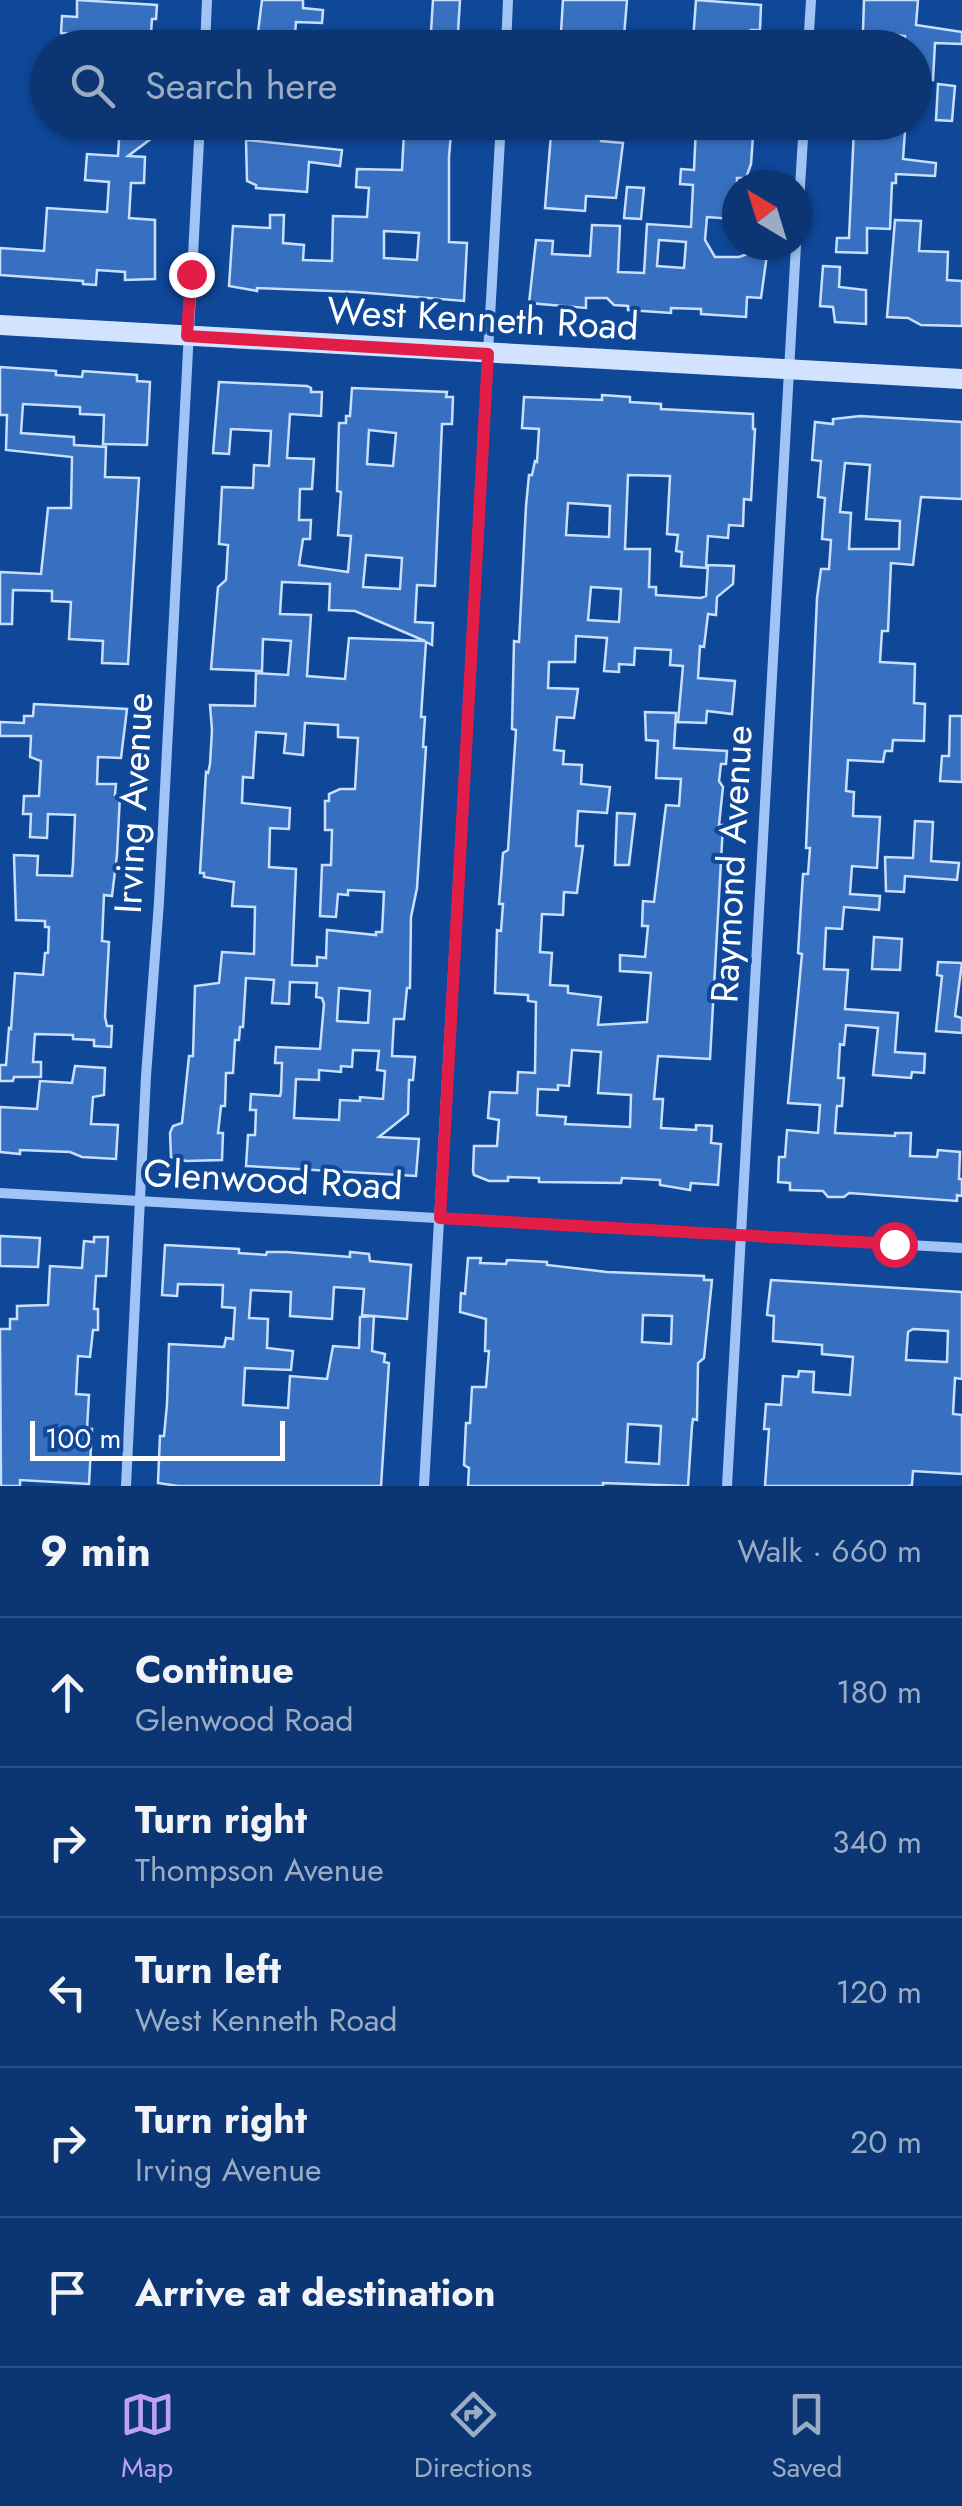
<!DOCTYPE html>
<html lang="en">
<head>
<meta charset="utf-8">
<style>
  :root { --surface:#0b3573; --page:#143d78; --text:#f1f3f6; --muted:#9aabc4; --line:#2b5085; --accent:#bca0f2 }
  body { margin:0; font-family:Jost,sans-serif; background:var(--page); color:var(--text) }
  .compass { position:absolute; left:722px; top:170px; width:90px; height:90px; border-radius:50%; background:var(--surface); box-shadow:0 2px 8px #0004; rotate:322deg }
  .scale { position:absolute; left:30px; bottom:25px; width:255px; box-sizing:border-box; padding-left:10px; border:5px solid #fff; border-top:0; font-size:28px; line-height:35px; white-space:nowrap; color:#fff; -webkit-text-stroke:8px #0f4799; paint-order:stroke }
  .stop { position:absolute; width:30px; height:30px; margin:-22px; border:8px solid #e11d48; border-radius:50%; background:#fff }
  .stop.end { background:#e11d48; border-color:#fff; box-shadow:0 2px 10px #0008 }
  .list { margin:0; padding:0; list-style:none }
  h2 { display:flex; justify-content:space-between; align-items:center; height:130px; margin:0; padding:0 40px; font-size:42px }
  h2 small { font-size:32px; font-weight:400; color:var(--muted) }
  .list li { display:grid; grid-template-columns:65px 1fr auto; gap:30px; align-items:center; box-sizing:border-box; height:150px; padding:0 40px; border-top:2px solid var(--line) }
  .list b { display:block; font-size:38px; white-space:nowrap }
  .list p { margin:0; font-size:32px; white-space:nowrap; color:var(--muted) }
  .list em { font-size:32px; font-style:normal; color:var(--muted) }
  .icon { flex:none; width:55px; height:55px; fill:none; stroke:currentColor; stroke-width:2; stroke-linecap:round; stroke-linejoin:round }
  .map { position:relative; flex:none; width:962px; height:1486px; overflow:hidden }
  .search { position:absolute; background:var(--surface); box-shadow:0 2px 8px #0004; left:30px; right:30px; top:30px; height:110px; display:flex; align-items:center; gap:25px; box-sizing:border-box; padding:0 35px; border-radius:55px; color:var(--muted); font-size:38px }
  .sheet { height:880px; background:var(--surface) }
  nav { display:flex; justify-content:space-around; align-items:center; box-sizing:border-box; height:140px; border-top:2px solid var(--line); background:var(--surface); font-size:28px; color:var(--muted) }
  nav a { display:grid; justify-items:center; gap:5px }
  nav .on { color:var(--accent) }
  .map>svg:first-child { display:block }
  .building { fill:#3870c1; stroke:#c9dffe; stroke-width:2.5; fill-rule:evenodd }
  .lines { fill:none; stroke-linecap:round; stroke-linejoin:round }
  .street { stroke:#a0c4f5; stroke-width:10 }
  .secondary { stroke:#d1e3fe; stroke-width:20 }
  .route { stroke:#e11d48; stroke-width:12 }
  .labels { text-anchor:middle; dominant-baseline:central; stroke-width:8; stroke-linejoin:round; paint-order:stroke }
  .street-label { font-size:38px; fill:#fff; stroke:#0f4799 }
</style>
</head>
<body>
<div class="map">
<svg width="962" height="1486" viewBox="0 0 962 1486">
  <rect width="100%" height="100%" fill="#0f4799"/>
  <g class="building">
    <path d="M77 0 157 5 156 19H152L150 48H94L95 35 61 33 62 16 77 17Z"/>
    <path d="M262 0H303V8L323 10 322 23 296 22 295 35 290 34V45L256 48Z"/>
    <path d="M433 0H460L457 48 430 47Z"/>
    <path d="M563 0H627L623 48H560Z"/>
    <path d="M696 0 761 5 760 30H751L750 48H716V44L693 41Z"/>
    <path d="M864 0H918L916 25 962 32V44L935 43 933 80 914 78V48H905V36L863 31Z"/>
    <path d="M938 84 955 86 952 121 936 120Z"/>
    <path d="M428 122H452L449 157V242L467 243 464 301 356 292 257 288V291L229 286 233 226 270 228V215H284L283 243 304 245 303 260 332 261 333 216 367 217 369 188 356 187 357 169 402 170 404 131 428 132ZM384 231 419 233 417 260 384 258Z"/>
    <path d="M552 122H602L601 141 623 143 616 198 586 196 585 211 545 208Z"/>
    <path d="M720 122H746V136H753L751 164 746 178H737V214H734L733 219 707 217 705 240 715 257H739L753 252 754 247H768L761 298 747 297 746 317 701 314V309L671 308V313L628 310V306L614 305 607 298H586V308L529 303 536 240 553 241 552 254 590 256 592 225 620 226 618 272 644 273 647 224 691 227 693 185 680 184 681 169 694 170 696 126 717 127ZM659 240 686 242 684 268 657 266Z"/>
    <path d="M120 123 151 124 156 135 128 156 145 157 144 183H131L129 218 155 220V279L125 280V272L97 270 96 285 83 284V281L0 275V248L44 251 47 208 107 212 109 182 85 180 87 154 118 156Z"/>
    <path d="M854 128 905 131 903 159 936 163 935 176 896 174V183H892L890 229 867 228V253L836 252 837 238H849Z"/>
    <path d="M246 140 342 150 340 166 309 162 307 192 256 188V185L247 181Z"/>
    <path d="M627 187 644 188 641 219 624 218Z"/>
    <path d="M895 220 921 221 919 251 948 252 947 280 962 281V326L921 325 908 318 887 317Z"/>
    <path d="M823 266 840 267 839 287 866 290V324L835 322 833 307 820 306Z"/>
    <path d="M0 367 56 371V375L82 377 83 371 137 375V381L150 382 147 445 103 444 104 415 80 414V407L23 404 21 433 74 437V445L106 447 105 477 139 478 128 664 102 663 103 641 69 639 71 602 52 601V591L13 590 12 624H0V572L41 574 48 508H71L72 457 6 450 7 415H0Z"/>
    <path d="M219 382 307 386 311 388V392H322L321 416 290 414 287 458 314 459 312 489H300L299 520H311L310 539H303L299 565 348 572 351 536 338 535 341 492 337 491 339 423H346V416H350L352 388 447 392 446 397H453L452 424H442L435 586 417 585 415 622 433 623 432 645 426 642 421 717H425L423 747H426L417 888 411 917 410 988H407L404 1019H394L392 1056 415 1057 413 1080H409L408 1114 379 1137 419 1139 416 1176 246 1166 248 1135H255L256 1110H250L251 1094 280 1096 281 1092 282 1063H275L276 1047 320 1049 324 1004 322 998 316 997 317 983 290 982 289 1004 272 1003 274 980 246 978 243 1027H240L239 1040H235L233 1073H226L225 1106H221L218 1133H223L222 1160 186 1161 171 1157 170 1133 173 1126 182 1123 189 1056H193L195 986 219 983 222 952 254 954 255 907 232 906 234 882 204 877V873H200L206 772 208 773 210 764 212 730 210 705 255 706 256 673 288 675 291 641 263 639 262 671 211 669 218 587 226 580 228 545 219 544 222 487 253 488 254 465 269 466 271 431 231 429 229 454 213 453ZM369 430 396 433 393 466 367 464ZM366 555 402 558 400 589 363 587ZM282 582 330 584 329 610 355 611 425 641 349 638 345 679 307 676 311 615 280 614ZM305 723 338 725V737L358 738 355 789H340L329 794V801H325V830H332L331 865H322L320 916 336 917 338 894 348 895V890L384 892 382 932H376V935L327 930 326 958 317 957V966L292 965 296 869 269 867 270 828 289 829 290 808 242 803 243 777 253 778 256 732 286 734 284 753 303 755ZM339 988 370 991 368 1023 337 1021ZM353 1050 379 1051 377 1070 385 1071 383 1099 360 1097V1101L340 1100 339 1120 294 1118 296 1079 319 1080V1070L341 1072V1066L352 1067Z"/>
    <path d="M602 395 630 397V402L661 404V409L753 414V429H755L751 500 744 499 743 526 729 525 728 538 708 536 706 568 681 566 682 552 676 551 678 535 667 534 670 476 628 475 625 549H650L649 587H656V595L701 598 706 596 708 565 734 566 733 584 717 597 716 615 708 614 704 647 700 646 698 678 735 681 732 714 707 711 706 723 678 722 683 666 670 665 671 650 635 648 634 665 619 664V672L604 671 607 638 576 636 575 662H549L548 688 578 689 574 718 557 717 554 750 564 751 563 764 582 765 581 784 610 787 607 813 578 811 576 846H583L577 893 564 892 563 915 542 914 540 952 552 953 550 985 568 986V993L601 997 598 1025 647 1022 651 973 620 971V955L645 957 648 926H642L643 901 654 902 666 805 679 806 681 779 656 778 658 741 646 740 645 712 676 713 674 748 727 751 726 764H721L719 781 723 787 719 825H723L710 1059 658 1056 654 1099H663L661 1128 696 1130V1125L712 1126 711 1143 721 1144 718 1185 691 1183 690 1190 660 1185V1180L622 1178 621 1183 539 1182V1178L508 1177V1181H489L474 1175 473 1171 474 1146H497L499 1120 488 1118 490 1092 517 1093 518 1072 535 1073 536 1002 528 1001V995L495 993 497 930 501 931 503 904H499L503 853 508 850 516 730 512 729 514 641 519 642 526 506 529 475H532L535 461 537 462 539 429 522 428 524 397 602 400ZM568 503 610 506 609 537 566 535ZM591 587 621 589 619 622 588 620ZM572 1050 601 1052 598 1093 631 1095 630 1127 565 1124 566 1117 537 1115 538 1089 558 1090V1085L569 1086Z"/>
    <path d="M860 416 962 422V499L921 497 913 565 891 563 888 631H882L880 662 915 664 914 703 925 704 924 741 893 740 892 751H885L883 762 848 760 846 791 854 792 853 816 880 817 877 868 852 866 850 894 880 896 879 910 844 907 842 929 826 928 824 969 848 970 845 1009 898 1013 895 1052 925 1054 924 1073 912 1072 911 1078 873 1075 878 1028 846 1025 844 1045 840 1044 838 1078H844L842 1106H837L835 1133 895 1136V1133H911L910 1156 937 1157 938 1150 960 1152 959 1179H962V1196L957 1195V1201L849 1193 844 1197H828L823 1191 790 1190V1183L778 1182 779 1157H785L787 1130 818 1133 820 1105 788 1103 802 954 798 953 803 874H808L810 848H806L817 598 821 569H829L831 540 822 539 825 498 818 497 821 461 812 460 815 422 833 424V419ZM845 463 870 465 866 519 900 521 899 549H849L851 513 840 512Z"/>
    <path d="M34 704 127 709 121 758 98 757 97 784H116L115 795H120L117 855 112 896 104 895 102 941 109 942 105 1017 107 1026H112L111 1047 94 1046V1040L73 1039V1035L35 1034 33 1062H41V1077H14L13 1081H0V1065H6L9 1028 11 1029 15 973 43 975 45 953H48L49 927H45V921L16 920 14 855 38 856 37 875 72 876 73 864 75 815 48 814 47 838 30 837 31 814H23L24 796H39L41 761 30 757 31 736H0V722L24 723V716H33Z"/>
    <path d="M950 716H962V782L940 781 942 756H949Z"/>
    <path d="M617 813 635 814 629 865H615Z"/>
    <path d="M915 821 933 822 931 861 959 863 957 880 905 876 904 892 886 891 885 857 913 858Z"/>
    <path d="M874 937 902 939 900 970 872 969Z"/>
    <path d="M938 962 962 963 955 1016 962 1018V1033L936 1031 942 976 937 975Z"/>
    <path d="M75 1066 105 1068 104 1095 93 1097 91 1124 118 1125 116 1159 82 1157 70 1152 20 1150V1154L0 1152V1107L37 1109 40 1081 72 1083Z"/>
    <path d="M0 1236 40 1238 38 1267 0 1266Z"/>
    <path d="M94 1237H108L106 1276H96L94 1309H98V1330H93L90 1357 78 1356 76 1394 89 1395 87 1429H92L89 1484 20 1480V1486H1L0 1329H10V1319H17V1306L48 1305 50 1266 82 1268 84 1241 94 1242Z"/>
    <path d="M165 1245 239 1249V1253L266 1255 267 1252H286L350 1257V1252L369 1254 370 1261 411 1265 407 1319 362 1315 364 1289 334 1287 332 1319 290 1316 291 1292 251 1290 249 1318 268 1319 267 1348 293 1351 291 1370 245 1368 243 1405 288 1408 290 1376 327 1379 333 1346 359 1348 360 1317 374 1316 372 1351 385 1354 384 1362 389 1363 381 1486H178L158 1483 160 1436H164L167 1404 169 1344 224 1347 226 1338 233 1339 235 1308 222 1307 223 1285 178 1284 177 1296 162 1295Z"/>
    <path d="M468 1258H481L480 1263 506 1264 507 1260 547 1262V1265L607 1272 704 1276V1280H712L704 1358 698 1363 697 1420 693 1419 692 1426 688 1486 603 1483V1486H468L469 1468 464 1465 466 1423H470L472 1387H486L489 1351H485L486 1319 460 1312 461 1293 465 1294ZM643 1315 672 1316 671 1344 642 1342ZM628 1424 661 1426 659 1464 626 1462Z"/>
    <path d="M771 1280 962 1292V1379L955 1378 953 1414 962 1415V1474L913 1471 912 1485 908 1486H765L769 1429H764L766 1404 781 1405 783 1376 798 1377 799 1371 814 1372 813 1392 850 1395 853 1357 822 1354V1345L773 1341 774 1316 767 1315ZM913 1329 948 1331 947 1362 906 1360 908 1332Z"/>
  </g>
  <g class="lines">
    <g class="street">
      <path d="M205 48 207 0"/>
      <path d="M506 48 508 0"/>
      <path d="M808 48 811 0"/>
      <path d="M797 235 804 122"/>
      <path d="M0 1193 962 1248"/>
      <path d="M126 1486 146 1076 159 902 200 122"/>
      <path d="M424 1486 501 122"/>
      <path d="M727 1486 796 245"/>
    </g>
    <path class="secondary" d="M0 325 962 379"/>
  </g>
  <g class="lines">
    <path class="route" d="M191 274 187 336 488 354 440 1218 894 1244"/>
  </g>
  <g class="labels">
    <g class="street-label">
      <text transform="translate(483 318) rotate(3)">West Kenneth Road</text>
      <text transform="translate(133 803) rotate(-87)">Irving Avenue</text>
      <text transform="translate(731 864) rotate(-87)">Raymond Avenue</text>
      <text transform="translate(273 1179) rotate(3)">Glenwood Road</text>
    </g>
  </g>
</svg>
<svg class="compass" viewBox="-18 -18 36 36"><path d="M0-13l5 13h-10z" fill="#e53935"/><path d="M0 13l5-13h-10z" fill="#9aabc4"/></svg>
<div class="scale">100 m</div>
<div class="stop" style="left:894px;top:1244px"></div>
<div class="stop end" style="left:191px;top:274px"></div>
<div class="search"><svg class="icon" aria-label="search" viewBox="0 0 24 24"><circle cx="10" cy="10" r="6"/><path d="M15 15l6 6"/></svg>Search here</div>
</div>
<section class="sheet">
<h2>9 min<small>Walk · 660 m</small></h2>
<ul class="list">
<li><svg class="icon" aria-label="ahead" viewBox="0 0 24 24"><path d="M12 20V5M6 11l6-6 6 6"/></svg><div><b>Continue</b><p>Glenwood Road</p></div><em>180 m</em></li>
<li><svg class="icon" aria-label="right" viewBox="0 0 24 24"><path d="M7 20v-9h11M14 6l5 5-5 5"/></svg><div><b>Turn right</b><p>Thompson Avenue</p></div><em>340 m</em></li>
<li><svg class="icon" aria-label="left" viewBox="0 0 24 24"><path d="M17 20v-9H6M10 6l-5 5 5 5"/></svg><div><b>Turn left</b><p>West Kenneth Road</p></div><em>120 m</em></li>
<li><svg class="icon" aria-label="right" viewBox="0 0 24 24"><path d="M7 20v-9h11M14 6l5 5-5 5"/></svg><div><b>Turn right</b><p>Irving Avenue</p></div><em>20 m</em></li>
<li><svg class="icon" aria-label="arrive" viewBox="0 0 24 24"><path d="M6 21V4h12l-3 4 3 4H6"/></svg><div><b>Arrive at destination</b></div></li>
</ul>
</section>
<nav>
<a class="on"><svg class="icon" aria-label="map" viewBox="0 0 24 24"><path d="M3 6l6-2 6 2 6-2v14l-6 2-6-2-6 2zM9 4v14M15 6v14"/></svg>Map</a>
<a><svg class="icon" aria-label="directions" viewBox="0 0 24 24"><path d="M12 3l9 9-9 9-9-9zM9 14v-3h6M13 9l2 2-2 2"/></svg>Directions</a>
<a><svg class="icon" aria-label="saved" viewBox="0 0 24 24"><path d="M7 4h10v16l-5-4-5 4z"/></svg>Saved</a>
</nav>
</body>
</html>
